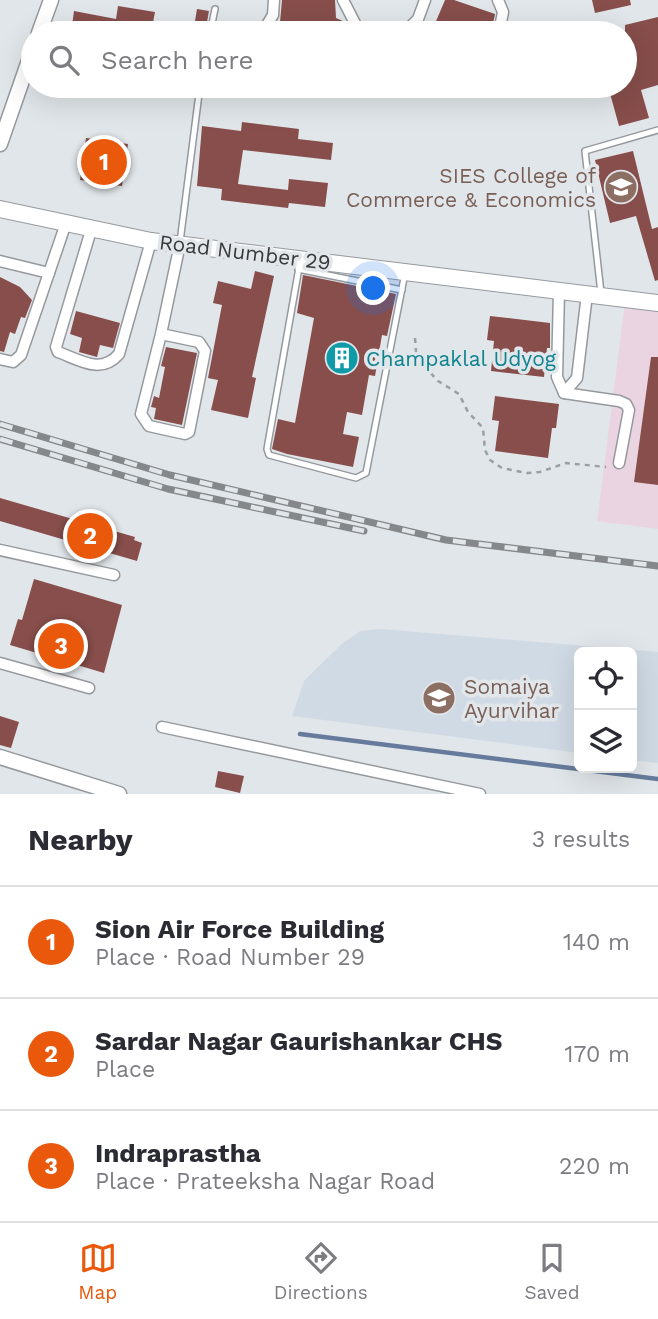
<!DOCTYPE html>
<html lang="en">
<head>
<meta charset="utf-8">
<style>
  :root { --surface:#fff; --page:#f2f2f3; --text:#2b2b33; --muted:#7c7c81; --line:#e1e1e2; --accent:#ea580c }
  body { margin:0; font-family:"Work Sans",sans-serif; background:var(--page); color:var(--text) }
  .controls { position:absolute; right:21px; bottom:21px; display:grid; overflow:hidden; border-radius:10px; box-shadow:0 7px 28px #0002 }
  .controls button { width:63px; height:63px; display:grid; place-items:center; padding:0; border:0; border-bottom:2px solid var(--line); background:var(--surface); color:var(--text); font:35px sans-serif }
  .you { position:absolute; left:374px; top:289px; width:24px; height:24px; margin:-18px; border:5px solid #fff; border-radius:50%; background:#1a73e8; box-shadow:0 0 0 10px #1a73e833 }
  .badge { display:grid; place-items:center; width:46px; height:46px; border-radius:50%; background:var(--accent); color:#fff; font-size:23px; font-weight:700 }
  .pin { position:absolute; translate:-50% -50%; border:4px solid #fff; box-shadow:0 2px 7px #0006 }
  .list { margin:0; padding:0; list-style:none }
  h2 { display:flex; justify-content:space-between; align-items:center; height:91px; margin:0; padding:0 28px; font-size:30px }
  h2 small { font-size:23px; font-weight:400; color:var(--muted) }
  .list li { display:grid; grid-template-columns:46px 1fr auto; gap:21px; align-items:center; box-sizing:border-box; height:112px; padding:0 28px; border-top:2px solid var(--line) }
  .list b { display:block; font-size:26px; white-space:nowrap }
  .list p { margin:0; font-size:23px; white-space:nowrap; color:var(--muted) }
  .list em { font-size:23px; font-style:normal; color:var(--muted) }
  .icon { flex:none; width:38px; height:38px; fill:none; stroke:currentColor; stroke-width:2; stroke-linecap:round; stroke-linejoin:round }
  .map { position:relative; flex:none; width:658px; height:794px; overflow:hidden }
  .search { position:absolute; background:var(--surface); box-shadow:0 7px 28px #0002; left:21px; right:21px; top:21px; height:77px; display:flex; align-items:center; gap:18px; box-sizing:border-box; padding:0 24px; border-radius:38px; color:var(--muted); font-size:26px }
  .sheet { height:427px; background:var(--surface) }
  nav { display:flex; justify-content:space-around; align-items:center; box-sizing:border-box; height:98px; border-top:2px solid var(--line); background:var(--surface); font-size:19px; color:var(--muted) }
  nav a { display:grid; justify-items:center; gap:4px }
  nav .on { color:var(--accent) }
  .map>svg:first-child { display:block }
  .built { fill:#d0dae4 }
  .industrial { fill:#ead4e2 }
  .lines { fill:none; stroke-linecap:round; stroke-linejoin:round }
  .stream { stroke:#667b9c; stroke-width:4.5 }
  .building { fill:#874e4b }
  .service-casing { stroke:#95999e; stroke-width:8 }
  .minor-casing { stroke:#95999e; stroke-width:13 }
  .tertiary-casing { stroke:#95999e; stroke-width:17 }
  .secondary-casing { stroke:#95999e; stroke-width:18 }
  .path { stroke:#9b9ea2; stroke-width:2.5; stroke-dasharray:5 5; stroke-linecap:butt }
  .service { stroke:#fff; stroke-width:5 }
  .minor { stroke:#fff; stroke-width:10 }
  .tertiary { stroke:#fff; stroke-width:14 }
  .secondary { stroke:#fff; stroke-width:16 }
  .rail-casing { stroke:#85888b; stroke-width:7 }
  .rail { stroke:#e1e6ea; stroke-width:4.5; stroke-dasharray:13; stroke-linecap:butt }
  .labels { text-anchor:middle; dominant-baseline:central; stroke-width:7; stroke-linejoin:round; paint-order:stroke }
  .education-label { font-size:21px; fill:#785e54; stroke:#e1e6ea; text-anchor:end }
  .street-label { font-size:21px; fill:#38393b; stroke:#e1e6ea }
  .culture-label { font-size:21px; fill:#0d838f; stroke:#e1e6ea; text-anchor:start }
</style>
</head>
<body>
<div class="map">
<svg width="658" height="794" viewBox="0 0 658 794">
  <rect width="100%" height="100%" fill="#e1e6ea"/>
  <path class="built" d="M381 629 658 652V763L632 760V652H579V753L292 716 304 681 321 664 343 643 360 631Z"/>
  <path class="industrial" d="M625 303 658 308V529L597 521Z"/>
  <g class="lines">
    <path class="stream" d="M300 734 658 779"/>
  </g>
  <g class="building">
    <path d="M282 0H335L336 18 345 22 351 33H279Z"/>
    <path d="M445 0H454L495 14 491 33H431Z"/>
    <path d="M592 0H630L631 5 595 13Z"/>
    <path d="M118 6 155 12 151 33H71L74 11 116 19Z"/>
    <path d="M197 9 209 11 205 33H193Z"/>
    <path d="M658 17V85L641 90 649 118 619 126 608 86H625V25Z"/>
    <path d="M242 122 299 129 298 139 333 143 331 160 243 150 238 184 288 190 289 179 328 183 325 207 289 203 288 208 221 200 222 189 197 186 202 126 241 131Z"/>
    <path d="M86 138 128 144 122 186 80 180Z"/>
    <path d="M633 151 652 229 658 227V280L655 281 636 216 610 223 595 160Z"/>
    <path d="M255 271 274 276 252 377 256 378 248 418 211 410 218 380 208 378 222 305 213 303 218 281 251 289Z"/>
    <path d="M303 275 396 294 387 336 382 335 375 376 369 375 362 415 347 412 343 434 359 437 353 467 287 454 272 449 278 419 295 423 314 318 297 313Z"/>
    <path d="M0 277 20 287 32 300 25 318 21 317 15 334 10 332 4 352 0 351Z"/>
    <path d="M76 311 120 323 113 348 100 345 97 357 79 352 82 338 70 334Z"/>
    <path d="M490 316 550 323V348H547L544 377 491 371 494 341 487 340Z"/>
    <path d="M166 347 197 353 182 425 154 419 156 408 151 407 154 396 159 398 165 367 161 366Z"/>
    <path d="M651 357H658V485L634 482Z"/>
    <path d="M495 396 559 404 556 428H552L548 458 495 451 499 421 492 420Z"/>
    <path d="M0 498 135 537 134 540 142 543 137 561 0 521Z"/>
    <path d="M34 579 122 605 104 673 10 645 18 619 22 620Z"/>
    <path d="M0 716 19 722 11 748 0 745Z"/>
    <path d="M218 771 244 776 240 793 215 787Z"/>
  </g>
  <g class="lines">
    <defs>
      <g id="service">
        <path d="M210 33 215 9"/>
        <path d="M180 242 200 86"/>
        <path d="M300 262 267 449 269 455 356 478 366 473 405 273"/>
        <path d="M298 269 402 290"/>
        <path d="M601 293 585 151 658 130"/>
      </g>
      <g id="minor">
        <path d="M343 0 360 33"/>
        <path d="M498 0 503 12 499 33"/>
        <path d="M262 33 273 15 274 0"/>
        <path d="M404 33 418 19 425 0"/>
        <path d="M474 86 482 88 489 86"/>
        <path d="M92 227 56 347 58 352C80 360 101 375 119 354L151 241"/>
        <path d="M0 261 49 273"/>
        <path d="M559 291 557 377 564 393 577 378 587 294"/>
        <path d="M161 334 199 342 205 351 189 432 185 434 149 426 141 414 161 334 180 244"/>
        <path d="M0 359 13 362 21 355 66 223"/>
        <path d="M564 393 619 401 626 404 629 410 619 463"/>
        <path d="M0 550 114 575"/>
        <path d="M0 663 89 688"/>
        <path d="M162 727 480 794"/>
      </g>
      <g id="tertiary">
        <path d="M39 33 51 0"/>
        <path d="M0 144 33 49"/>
        <path d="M0 757 119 794"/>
      </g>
      <path id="secondary" d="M0 209 151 241 658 303"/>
    </defs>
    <use href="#service" class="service-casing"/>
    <use href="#minor" class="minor-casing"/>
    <use href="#tertiary" class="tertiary-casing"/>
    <use href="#secondary" class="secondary-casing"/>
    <path class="path" d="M415 338 416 352 425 367 438 381 459 394 468 412 483 428 485 450 490 460 502 468 527 473 540 472 566 463 606 467"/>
    <use href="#service" class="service"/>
    <use href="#minor" class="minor"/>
    <use href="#tertiary" class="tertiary"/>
    <use href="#secondary" class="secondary"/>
    <defs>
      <g id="rail">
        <path d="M0 424 170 475 446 540 658 566"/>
        <path d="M0 439 168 489 364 531"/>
      </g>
    </defs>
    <use href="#rail" class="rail-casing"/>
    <use href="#rail" class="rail"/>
  </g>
  <defs>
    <symbol id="university-disc" viewBox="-11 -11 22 22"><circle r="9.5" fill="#8d6e63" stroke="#e1e6ea"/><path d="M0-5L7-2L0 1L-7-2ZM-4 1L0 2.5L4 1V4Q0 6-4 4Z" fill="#fff"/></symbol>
    <symbol id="building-disc" viewBox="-11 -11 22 22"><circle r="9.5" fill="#0f9aa8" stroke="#e1e6ea"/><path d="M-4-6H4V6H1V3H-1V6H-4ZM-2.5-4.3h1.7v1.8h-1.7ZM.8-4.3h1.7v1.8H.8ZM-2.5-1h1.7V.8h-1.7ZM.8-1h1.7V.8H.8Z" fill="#fff"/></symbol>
  </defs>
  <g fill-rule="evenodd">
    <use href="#university-disc" x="602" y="168" width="38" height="38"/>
    <use href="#building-disc" x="323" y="339" width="38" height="38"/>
    <use href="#university-disc" x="420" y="679" width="38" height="38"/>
  </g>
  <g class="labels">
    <g class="education-label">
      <text x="596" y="175">SIES College of<tspan x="596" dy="24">Commerce &amp; Economics</tspan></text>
      <text x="464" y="686" text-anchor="start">Somaiya<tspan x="464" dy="24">Ayurvihar</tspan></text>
    </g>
    <g class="street-label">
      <text transform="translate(245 252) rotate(7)">Road Number 29</text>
    </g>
    <g class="culture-label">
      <text x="366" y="358">Champaklal Udyog</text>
    </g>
  </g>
</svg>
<div class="controls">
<button><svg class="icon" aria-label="locate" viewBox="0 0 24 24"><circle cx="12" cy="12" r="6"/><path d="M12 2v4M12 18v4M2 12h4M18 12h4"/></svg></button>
<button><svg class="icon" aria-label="layers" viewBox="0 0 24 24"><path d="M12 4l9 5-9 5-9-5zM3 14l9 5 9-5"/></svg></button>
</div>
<div class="you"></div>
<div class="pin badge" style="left:104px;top:162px">1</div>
<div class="pin badge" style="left:90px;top:536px">2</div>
<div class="pin badge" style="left:61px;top:646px">3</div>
<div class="search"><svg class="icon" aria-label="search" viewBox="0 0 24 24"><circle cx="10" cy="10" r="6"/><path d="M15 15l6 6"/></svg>Search here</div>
</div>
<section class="sheet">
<h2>Nearby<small>3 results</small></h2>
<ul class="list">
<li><span class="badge">1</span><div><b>Sion Air Force Building</b><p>Place · Road Number 29</p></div><em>140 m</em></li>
<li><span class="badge">2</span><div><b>Sardar Nagar Gaurishankar CHS</b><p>Place</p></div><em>170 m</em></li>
<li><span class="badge">3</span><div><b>Indraprastha</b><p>Place · Prateeksha Nagar Road</p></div><em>220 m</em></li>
</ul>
</section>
<nav>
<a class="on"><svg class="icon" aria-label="map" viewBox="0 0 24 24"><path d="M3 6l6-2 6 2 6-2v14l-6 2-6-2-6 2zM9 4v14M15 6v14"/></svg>Map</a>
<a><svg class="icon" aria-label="directions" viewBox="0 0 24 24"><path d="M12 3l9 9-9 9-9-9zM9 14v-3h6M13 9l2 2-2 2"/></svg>Directions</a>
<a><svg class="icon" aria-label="saved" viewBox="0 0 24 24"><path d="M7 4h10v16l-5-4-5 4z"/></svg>Saved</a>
</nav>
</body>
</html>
